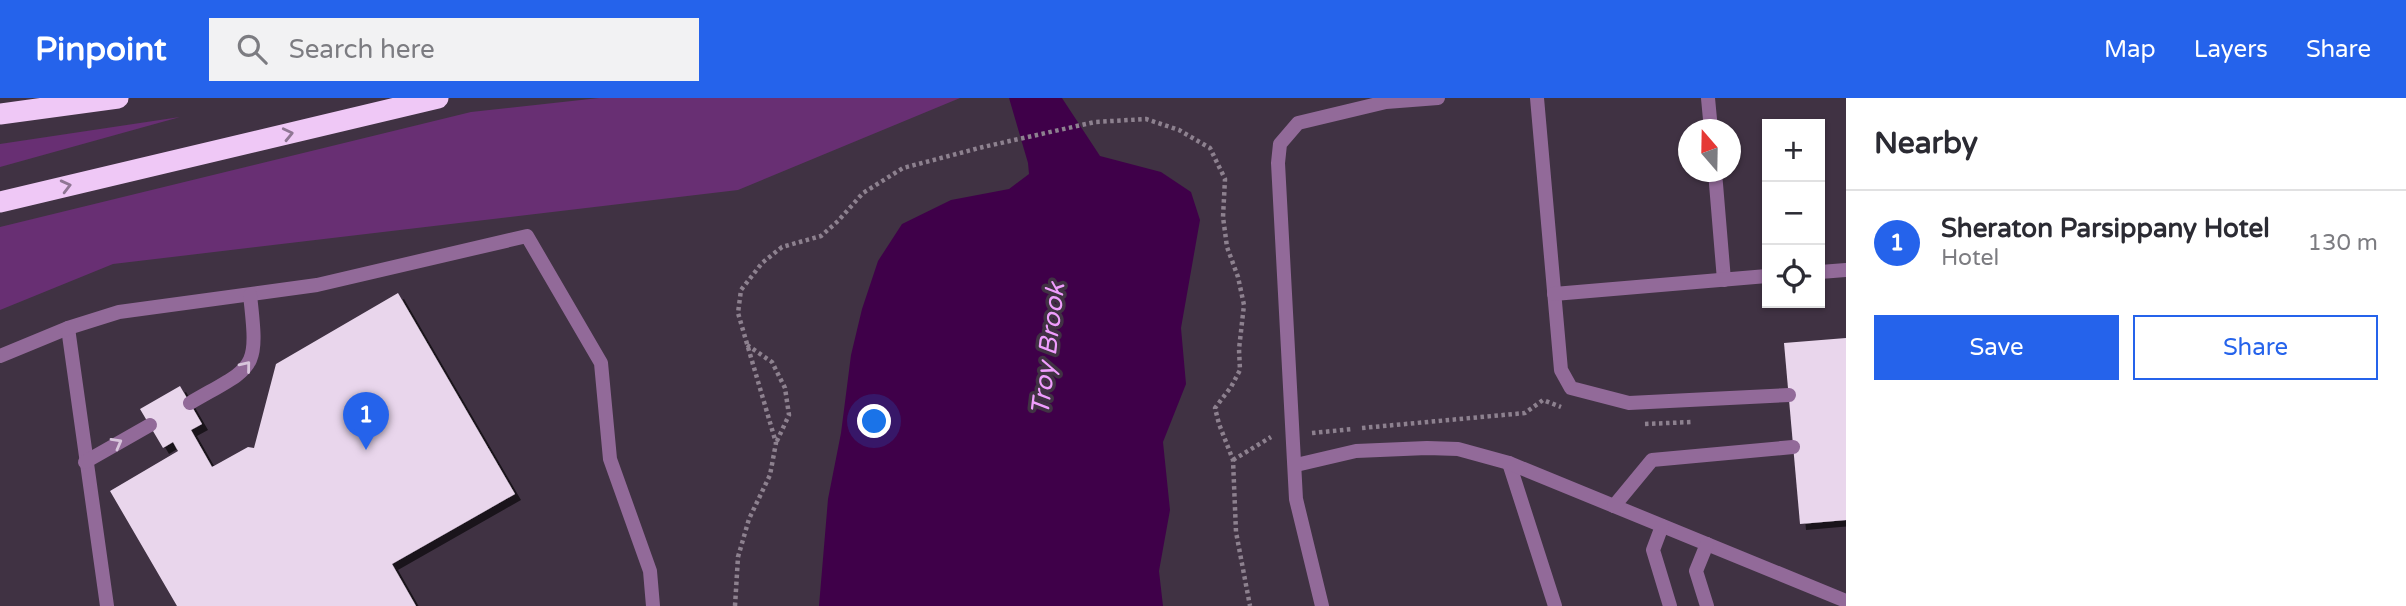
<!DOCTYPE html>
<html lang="en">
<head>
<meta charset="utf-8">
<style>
  :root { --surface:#fff; --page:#f2f2f3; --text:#2b2b33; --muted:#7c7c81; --line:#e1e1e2; --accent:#2563eb }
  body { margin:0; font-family:"Varela Round",sans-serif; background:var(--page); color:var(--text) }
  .controls { position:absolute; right:21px; top:21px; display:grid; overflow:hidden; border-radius:0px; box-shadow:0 2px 5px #0004 }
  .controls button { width:63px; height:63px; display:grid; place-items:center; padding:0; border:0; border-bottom:2px solid var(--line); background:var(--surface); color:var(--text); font:35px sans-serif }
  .compass { position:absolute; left:1678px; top:21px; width:63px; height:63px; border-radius:50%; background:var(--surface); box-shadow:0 2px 5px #0004; rotate:340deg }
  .you { position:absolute; left:875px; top:324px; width:24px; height:24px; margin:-18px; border:5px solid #fff; border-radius:50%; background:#1a73e8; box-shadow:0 0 0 10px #1a73e833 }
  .badge { display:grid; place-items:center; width:46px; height:46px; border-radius:50%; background:var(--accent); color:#fff; font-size:23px; font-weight:700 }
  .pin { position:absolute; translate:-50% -58px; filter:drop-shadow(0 2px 4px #0008) }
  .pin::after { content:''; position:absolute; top:37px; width:24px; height:21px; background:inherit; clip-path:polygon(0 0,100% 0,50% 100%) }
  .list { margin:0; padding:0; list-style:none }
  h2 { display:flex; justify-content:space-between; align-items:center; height:91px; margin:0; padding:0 28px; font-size:30px }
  h2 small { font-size:23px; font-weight:400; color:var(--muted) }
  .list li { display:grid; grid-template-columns:46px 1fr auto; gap:21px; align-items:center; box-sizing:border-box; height:105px; padding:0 28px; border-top:2px solid var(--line) }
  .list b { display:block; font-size:26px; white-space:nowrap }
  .list p { margin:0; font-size:23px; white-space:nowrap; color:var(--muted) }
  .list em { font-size:23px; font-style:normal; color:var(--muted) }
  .actions { display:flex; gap:14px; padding:21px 28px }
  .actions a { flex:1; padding:16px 0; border:2px solid var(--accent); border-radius:0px; text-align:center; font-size:24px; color:var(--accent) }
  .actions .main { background:var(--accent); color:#fff }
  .icon { flex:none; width:38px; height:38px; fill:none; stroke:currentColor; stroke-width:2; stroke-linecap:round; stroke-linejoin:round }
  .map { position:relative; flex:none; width:1846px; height:508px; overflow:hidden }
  header { display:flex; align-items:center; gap:42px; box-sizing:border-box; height:98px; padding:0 35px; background:var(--accent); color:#fff }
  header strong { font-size:33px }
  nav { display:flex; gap:38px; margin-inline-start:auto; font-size:24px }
  .search { width:490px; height:63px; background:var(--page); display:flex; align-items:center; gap:18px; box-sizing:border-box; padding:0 24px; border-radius:0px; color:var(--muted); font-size:26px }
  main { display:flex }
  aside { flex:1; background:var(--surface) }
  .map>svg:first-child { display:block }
  .green { fill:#682f73 }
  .water { fill:#3f0049 }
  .building { fill:#e9d6ec; filter:url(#shadow) }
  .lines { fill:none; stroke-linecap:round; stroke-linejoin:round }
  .path { stroke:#8d818f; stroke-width:4.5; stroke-dasharray:3.5 3.5; stroke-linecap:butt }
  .service { stroke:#926a99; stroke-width:14 }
  .motorway { stroke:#efc8f6; stroke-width:21 }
  .oneway { stroke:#8f7694 }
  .oneway2 { stroke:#d8c6dc }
  .labels { text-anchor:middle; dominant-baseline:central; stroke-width:7; stroke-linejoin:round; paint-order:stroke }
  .water-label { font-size:26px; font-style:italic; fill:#ef9dfd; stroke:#403243 }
</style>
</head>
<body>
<header>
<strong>Pinpoint</strong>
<div class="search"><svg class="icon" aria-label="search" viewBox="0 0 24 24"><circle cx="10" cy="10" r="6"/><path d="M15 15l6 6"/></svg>Search here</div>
<nav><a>Map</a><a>Layers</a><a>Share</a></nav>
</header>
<main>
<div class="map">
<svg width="1846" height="508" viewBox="0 0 1846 508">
  <defs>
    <filter id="shadow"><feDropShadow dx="6" dy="6" stdDeviation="0" flood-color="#0009"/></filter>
  </defs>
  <rect width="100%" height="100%" fill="#403243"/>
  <g class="green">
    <path d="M599 0H960L738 92 113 166 0 212V129L471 14Z"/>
    <path d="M180 19 0 69V46Z"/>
  </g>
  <path class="water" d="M1009 0H1062L1100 58 1161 74 1191 94 1200 122 1181 230 1186 286 1163 344 1170 412 1159 473 1163 508H819L828 401 841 335 851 257 862 211 878 163 902 126 951 102 1009 91 1029 76 1028 65Z"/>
  <g class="building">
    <path d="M398 195 515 396 392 466 416 508H177L110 393 178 353 173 344 163 350 140 311 180 288 202 326 191 332 212 369 248 349 254 350 276 266Z"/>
    <path d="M1846 240V422L1800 426 1784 245Z"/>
  </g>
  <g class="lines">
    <g class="path">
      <path d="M747 247 772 264 785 290 789 317 776 345"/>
      <path d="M1645 326 1692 324"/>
      <path d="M1362 330 1525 315 1543 302 1561 309"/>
      <path d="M1312 335 1353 331"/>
      <path d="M1233 362 1271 339"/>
      <path d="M735 508 738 459 749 421 770 377 776 345 738 215 741 192 762 165 782 149 821 138 838 123 863 95 903 70 983 49 1095 24 1146 21 1179 32 1210 50 1225 81 1223 119 1227 149 1238 179 1244 207 1239 251 1240 272 1231 289 1215 310 1219 326 1233 362 1236 434 1250 508"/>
    </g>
    <g class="service">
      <path d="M1537 0 1561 272 1571 290 1629 305 1789 297"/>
      <path d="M1708 0 1711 32"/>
      <path d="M1715 74 1724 182"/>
      <path d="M1820 174 1846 172"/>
      <path d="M1554 196 1767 178"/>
      <path d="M68 230 107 508"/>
      <path d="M0 258 68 230 119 214 317 187 527 138 601 265 610 361 650 473 653 508"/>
      <path d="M190 305C255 267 259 275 250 197"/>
      <path d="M85 364 150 327"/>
      <path d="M1509 365 1555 508"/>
      <path d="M1296 367 1356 353 1427 350 1458 351 1509 365 1846 503"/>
      <path d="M1614 408 1652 362 1793 349"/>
      <path d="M1662 428 1653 452 1670 508"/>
      <path d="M1322 508 1296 401 1278 65 1280 46 1298 25 1386 4 1438 0"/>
      <path d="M1707 508 1696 473 1707 446"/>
    </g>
    <g class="motorway">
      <path d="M0 16 118 0"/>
      <path d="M0 104 438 0"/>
    </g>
  </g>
  <defs><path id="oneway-chevron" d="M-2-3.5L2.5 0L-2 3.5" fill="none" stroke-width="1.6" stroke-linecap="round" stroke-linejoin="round" transform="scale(1.75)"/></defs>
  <g class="oneway">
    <use href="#oneway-chevron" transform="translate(288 36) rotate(-13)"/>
    <use href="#oneway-chevron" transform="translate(66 88) rotate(-14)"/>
  </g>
  <g class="oneway2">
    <use href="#oneway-chevron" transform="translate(246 268) rotate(-51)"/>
    <use href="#oneway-chevron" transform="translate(117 345) rotate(-29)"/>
  </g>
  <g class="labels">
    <g class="water-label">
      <text transform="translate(1048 251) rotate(-83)">Troy Brook</text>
    </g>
  </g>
</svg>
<div class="controls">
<button>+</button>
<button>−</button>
<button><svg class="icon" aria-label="locate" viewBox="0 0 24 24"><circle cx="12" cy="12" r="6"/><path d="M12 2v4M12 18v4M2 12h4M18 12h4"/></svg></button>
</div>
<svg class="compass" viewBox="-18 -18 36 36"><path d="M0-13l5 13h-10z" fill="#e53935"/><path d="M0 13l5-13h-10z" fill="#7c7c81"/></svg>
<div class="you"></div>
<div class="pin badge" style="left:366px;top:352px">1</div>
</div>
<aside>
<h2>Nearby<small></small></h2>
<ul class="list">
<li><span class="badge">1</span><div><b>Sheraton Parsippany Hotel</b><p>Hotel</p></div><em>130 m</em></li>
</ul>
<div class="actions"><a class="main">Save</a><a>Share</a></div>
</aside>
</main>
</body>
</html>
